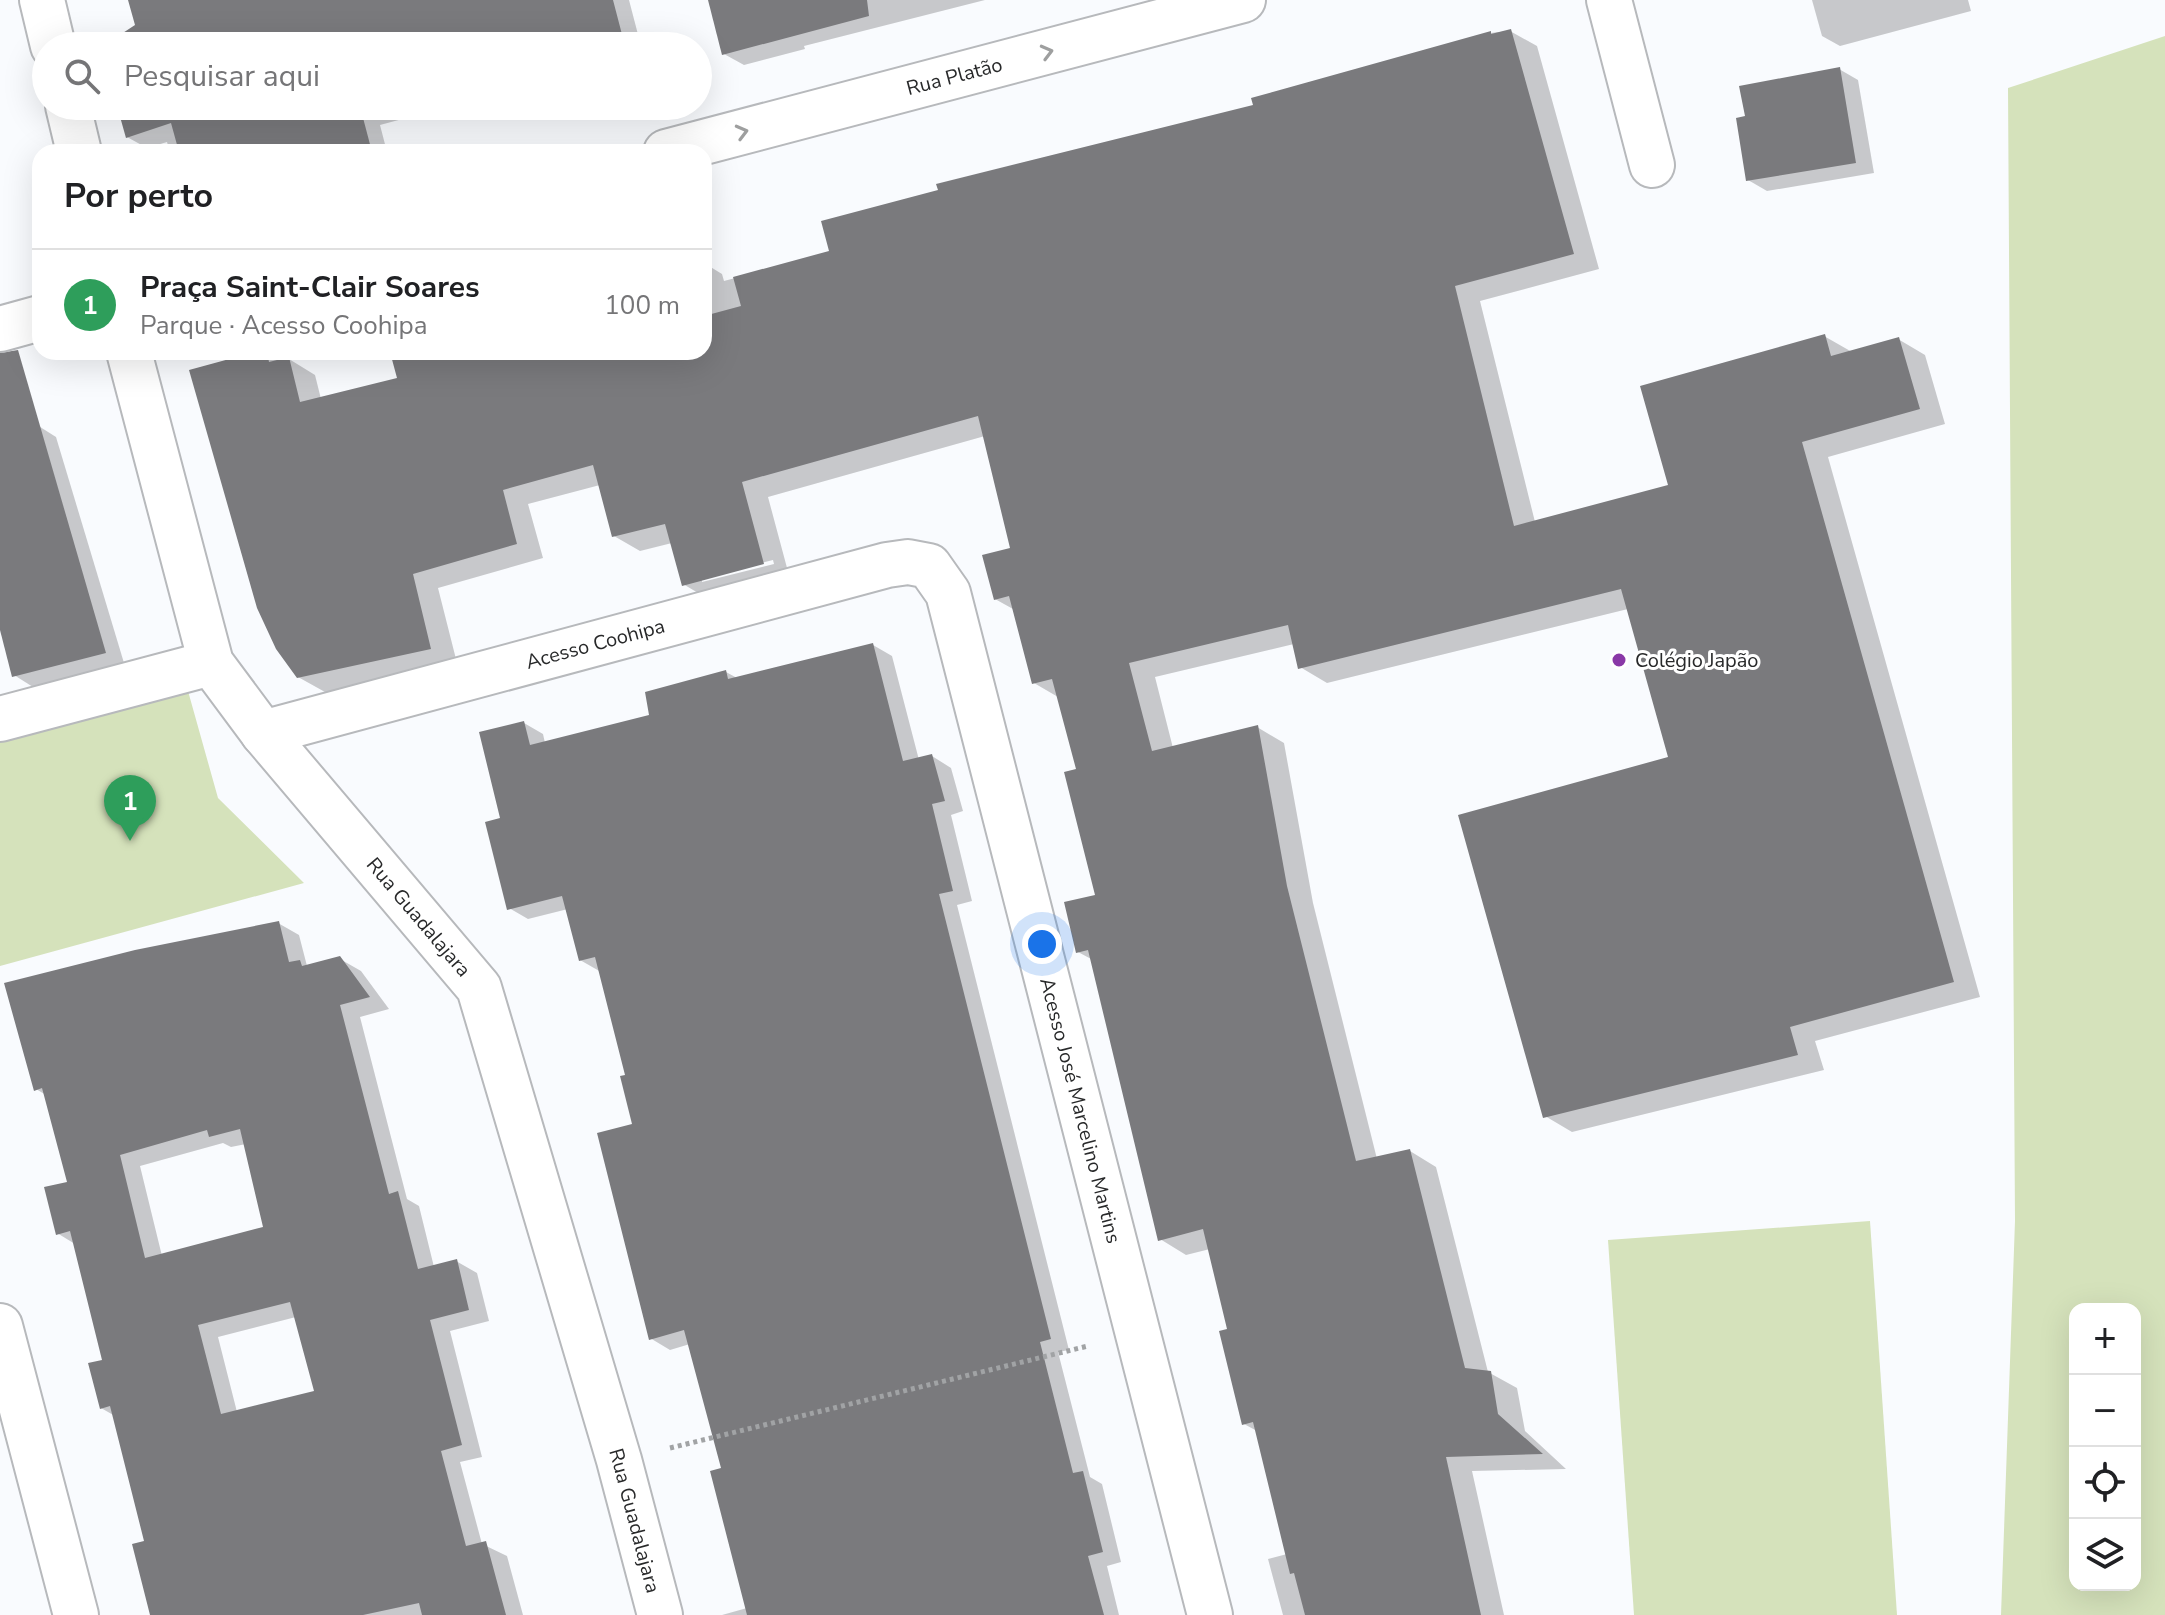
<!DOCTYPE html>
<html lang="pt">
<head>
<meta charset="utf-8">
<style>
  :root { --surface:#fff; --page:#f6f6f6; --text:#202124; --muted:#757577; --line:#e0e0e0; --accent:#b45309 }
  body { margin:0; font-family:"Nunito Sans",sans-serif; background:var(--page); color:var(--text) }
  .controls { position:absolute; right:24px; bottom:24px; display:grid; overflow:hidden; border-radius:16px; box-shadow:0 8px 32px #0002 }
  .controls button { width:72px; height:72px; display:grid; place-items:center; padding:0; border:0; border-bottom:2px solid var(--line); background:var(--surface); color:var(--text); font:40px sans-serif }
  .you { position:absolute; left:1042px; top:944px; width:28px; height:28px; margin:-20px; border:6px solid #fff; border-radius:50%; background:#1a73e8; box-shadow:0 0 0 12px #1a73e833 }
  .badge { display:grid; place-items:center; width:52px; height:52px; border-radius:50%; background:var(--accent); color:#fff; font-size:26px; font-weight:700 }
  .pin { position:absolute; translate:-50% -66px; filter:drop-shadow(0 2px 4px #0008) }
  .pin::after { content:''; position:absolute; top:42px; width:28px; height:24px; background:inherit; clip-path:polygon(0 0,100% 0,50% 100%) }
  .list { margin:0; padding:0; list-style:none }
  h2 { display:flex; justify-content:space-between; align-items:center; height:104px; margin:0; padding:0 32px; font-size:34px }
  h2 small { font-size:26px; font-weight:400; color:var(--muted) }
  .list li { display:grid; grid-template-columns:52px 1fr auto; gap:24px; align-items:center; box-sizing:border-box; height:112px; padding:0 32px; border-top:2px solid var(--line) }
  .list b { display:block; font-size:30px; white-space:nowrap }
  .list p { margin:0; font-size:26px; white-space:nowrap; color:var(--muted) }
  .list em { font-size:26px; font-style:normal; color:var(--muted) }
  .icon { flex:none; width:44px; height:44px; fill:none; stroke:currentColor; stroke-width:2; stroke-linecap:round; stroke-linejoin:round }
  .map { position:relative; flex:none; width:2165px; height:1615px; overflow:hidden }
  .search { position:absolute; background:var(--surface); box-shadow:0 8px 32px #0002; left:32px; top:32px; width:680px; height:88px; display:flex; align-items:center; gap:20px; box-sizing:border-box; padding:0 28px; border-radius:44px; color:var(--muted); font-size:30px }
  .panel { position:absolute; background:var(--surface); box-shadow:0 8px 32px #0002; left:32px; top:144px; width:680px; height:216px; border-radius:24px }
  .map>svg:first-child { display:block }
  .green { fill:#d5e2bb; fill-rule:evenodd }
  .shadow { fill:#0003; fill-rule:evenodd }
  .building { fill:#7a7a7d; fill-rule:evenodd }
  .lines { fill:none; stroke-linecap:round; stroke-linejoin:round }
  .minor-casing { stroke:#b7b9bc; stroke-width:48 }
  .secondary-casing { stroke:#b7b9bc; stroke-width:48 }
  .path { stroke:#a1a3a5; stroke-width:5; stroke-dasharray:4 4; stroke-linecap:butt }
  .minor { stroke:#fff; stroke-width:44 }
  .secondary { stroke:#fff; stroke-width:44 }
  .oneway { stroke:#9e9f9f }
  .poi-dot { fill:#8a38a7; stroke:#fff; stroke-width:3 }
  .labels { text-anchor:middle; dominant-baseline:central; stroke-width:6; stroke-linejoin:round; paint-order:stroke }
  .street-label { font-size:20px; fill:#28292a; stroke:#fff }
  .poi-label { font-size:20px; fill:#28292a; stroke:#fff; text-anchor:start }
</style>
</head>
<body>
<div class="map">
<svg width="2165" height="1615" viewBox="0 0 2165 1615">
  <rect width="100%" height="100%" fill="#f9fbfe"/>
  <g class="green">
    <path d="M2165 36V1615H2001L2015 1221 2008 88ZM2075 1309H2135V1585H2075Z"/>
    <path d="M188 691 218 798 304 883 0 966V742Z"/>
    <path d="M1870 1221 1897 1615H1634L1608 1240Z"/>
  </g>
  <g class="shadow">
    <path d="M130 0H629L641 46H107L137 26Z"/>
    <path d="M710 0H985L804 46 805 49 744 65 724 54Z"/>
    <path d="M1812 0H1968L1971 11 1840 46 1822 36Z"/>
    <path d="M1510 31 1537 46 1599 269 1480 301 1535 522 1670 486 1824 336 1852 352 1898 339 1925 355 1945 424 1828 457 1980 997 1815 1041 1824 1070 1572 1132 1545 1116 1670 758 1628 609 1327 683 1300 667 1294 644 1155 677 1173 748 1257 727 1284 743 1313 903 1377 1159 1410 1151 1436 1167 1488 1372 1517 1388 1525 1431 1566 1469 1472 1471 1504 1615H1283L1268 1559 1287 1554 1257 1431 1244 1424 1230 1330 1210 1249 1186 1255 1160 1239 1093 960 1078 952 1097 897 1078 770 1058 697 1034 683 1013 609 995 599 1013 549 985 436 768 497 790 579 710 600 683 584 672 543 640 551 614 536 600 485 528 504 543 558 438 588 457 663 325 692 298 677 263 352 282 361 289 359 315 375 321 399 400 379 392 352H704V263L722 274 724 281 831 252 1255 107 1490 33ZM773 560 774 564 702 582V578Z"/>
    <path d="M1839 69 1858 80 1874 173 1767 191 1748 180Z"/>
    <path d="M119 106H451L380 125 387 152H170L167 142 147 148 127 137Z"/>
    <path d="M470 106H509L483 113Z"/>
    <path d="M37 425 56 437 124 663 33 687 14 675 0 626V436Z"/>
    <path d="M873 645 892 656 919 760 932 756 951 768 963 811 951 815 972 901 957 905 1069 1350 1058 1352 1090 1477 1102 1484 1121 1562 1107 1566 1119 1615H722L747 1608 723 1470 690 1344 670 1350 650 1338 634 1125 627 1076 601 972 580 960 568 909 528 919 509 908 502 820 524 723 543 734 545 743 651 716 726 672 737 678Z"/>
    <path d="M278 923 299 935 307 966 340 959 361 971 389 1009 360 1017 407 1199 419 1206 434 1267 456 1261 477 1273 489 1321 450 1331 482 1457 460 1462 482 1544 507 1556 523 1615H152L146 1543 115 1416 101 1408 104 1361 75 1244 57 1233 69 1183 46 1095 36 1089ZM223 1143 231 1147 246 1144 266 1229 162 1256 140 1166ZM296 1317 316 1392 237 1412 218 1337Z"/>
  </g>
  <g class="building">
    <path d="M128 0H613L625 46H103L135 25Z"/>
    <path d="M708 0H867L869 16 722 55Z"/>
    <path d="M1511 29 1574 254 1455 286 1514 526 1668 485 1640 386 1825 334 1831 356 1899 337 1920 409 1802 442 1954 982 1790 1027 1798 1055 1543 1118 1458 815 1668 757 1621 589 1298 669 1288 625 1129 663 1152 751 1258 725 1287 886 1356 1161 1410 1149 1465 1368 1491 1371 1498 1414 1543 1454 1446 1457 1481 1615H1305L1294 1573 1290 1574 1253 1422 1242 1425 1219 1331 1227 1329 1203 1229 1158 1241 1088 950 1076 953 1064 902 1095 895 1064 772 1076 769 1052 679 1032 684 1009 596 994 600 982 555 1010 548 978 416 742 482 764 564 682 586 665 524 612 537 593 465 503 490 517 544 413 574 431 649 297 678 276 649 257 608 189 370 255 352H267L269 362 289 357 300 402 397 378 390 352H704V316L741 306 733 277 829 251 821 221 938 190 936 184 1253 105 1251 98 1491 31V34Z"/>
    <path d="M1840 67 1856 163 1746 181 1736 118 1745 116 1739 86Z"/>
    <path d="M117 106H393L362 114 372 152H179L171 123 126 138Z"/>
    <path d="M18 350 106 653 12 677 0 630V353Z"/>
    <path d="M873 643 903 761 932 754 945 801 932 804 953 891 939 894 1051 1339 1040 1342 1073 1473 1083 1471 1103 1552 1088 1556 1104 1615H747L710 1471 721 1468 684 1330 649 1340 597 1133 632 1124 620 1076 625 1075 595 957 579 961 562 896 507 910 485 822 500 818 479 732 524 721 530 745 649 715 645 692 726 670 728 679Z"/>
    <path d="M279 921 289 962 300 960 302 966 340 956 370 997 340 1005 389 1194 398 1191 418 1269 457 1259 469 1310 430 1320 462 1445 441 1451 466 1546 486 1541 506 1615H422L419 1603 363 1615H150L132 1544 144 1541 110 1406 100 1409 88 1363 102 1360 70 1231 56 1235 44 1187 67 1182 42 1088 34 1091 4 983 135 950ZM240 1129 263 1227 145 1258 120 1155 207 1130 209 1137ZM290 1302 314 1391 221 1414 198 1325Z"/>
  </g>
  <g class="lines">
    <defs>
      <g id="minor">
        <path d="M1609 0 1652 165"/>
        <path id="s1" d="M666 152 1243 0"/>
        <path d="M0 329 40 318"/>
        <path d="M0 719 211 663"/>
        <path id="s2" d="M263 733 887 565 908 562 929 566 948 593 1210 1615"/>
        <path d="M0 1326 76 1615"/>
      </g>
      <g id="secondary">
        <path d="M42 0 53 46"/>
        <path d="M68 106 79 152"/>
        <path id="s3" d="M129 352 211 663 263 733 479 988 619 1460 660 1615"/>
      </g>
    </defs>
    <use href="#minor" class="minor-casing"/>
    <use href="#secondary" class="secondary-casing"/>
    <path class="path" d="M670 1448 1088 1346"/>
    <use href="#minor" class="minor"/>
    <use href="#secondary" class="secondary"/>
  </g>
  <defs><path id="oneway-chevron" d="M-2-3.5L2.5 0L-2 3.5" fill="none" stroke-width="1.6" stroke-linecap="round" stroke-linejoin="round" transform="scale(2)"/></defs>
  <g class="oneway">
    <use href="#oneway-chevron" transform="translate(1047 52) rotate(-15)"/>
    <use href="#oneway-chevron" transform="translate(742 132) rotate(-15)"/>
  </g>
  <circle class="poi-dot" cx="1619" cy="660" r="8"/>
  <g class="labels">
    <g class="street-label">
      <text stroke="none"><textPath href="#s1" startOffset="298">Rua Platão</textPath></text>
      <text stroke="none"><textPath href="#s2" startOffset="344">Acesso Coohipa</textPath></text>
      <text stroke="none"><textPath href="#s3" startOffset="650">Rua Guadalajara</textPath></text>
      <text stroke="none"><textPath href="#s2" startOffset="1256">Acesso José Marcelino Martins</textPath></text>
      <text stroke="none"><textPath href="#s3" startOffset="1298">Rua Guadalajara</textPath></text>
    </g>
    <g class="poi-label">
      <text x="1635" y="660">Colégio Japão</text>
    </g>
  </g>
</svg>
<div class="controls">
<button>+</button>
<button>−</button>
<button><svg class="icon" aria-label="locate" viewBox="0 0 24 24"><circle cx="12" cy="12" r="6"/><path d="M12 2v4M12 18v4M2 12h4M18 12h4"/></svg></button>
<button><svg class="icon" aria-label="layers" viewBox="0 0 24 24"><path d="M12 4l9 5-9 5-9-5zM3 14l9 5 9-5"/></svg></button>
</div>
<div class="you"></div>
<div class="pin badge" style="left:130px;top:841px;background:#2e9e5b">1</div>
<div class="search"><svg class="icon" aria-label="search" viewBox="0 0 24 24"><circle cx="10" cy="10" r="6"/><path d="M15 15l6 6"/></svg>Pesquisar aqui</div>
<section class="panel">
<h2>Por perto<small></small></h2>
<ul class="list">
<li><span class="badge" style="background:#2e9e5b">1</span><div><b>Praça Saint-Clair Soares</b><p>Parque · Acesso Coohipa</p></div><em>100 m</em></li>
</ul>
</section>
</div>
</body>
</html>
